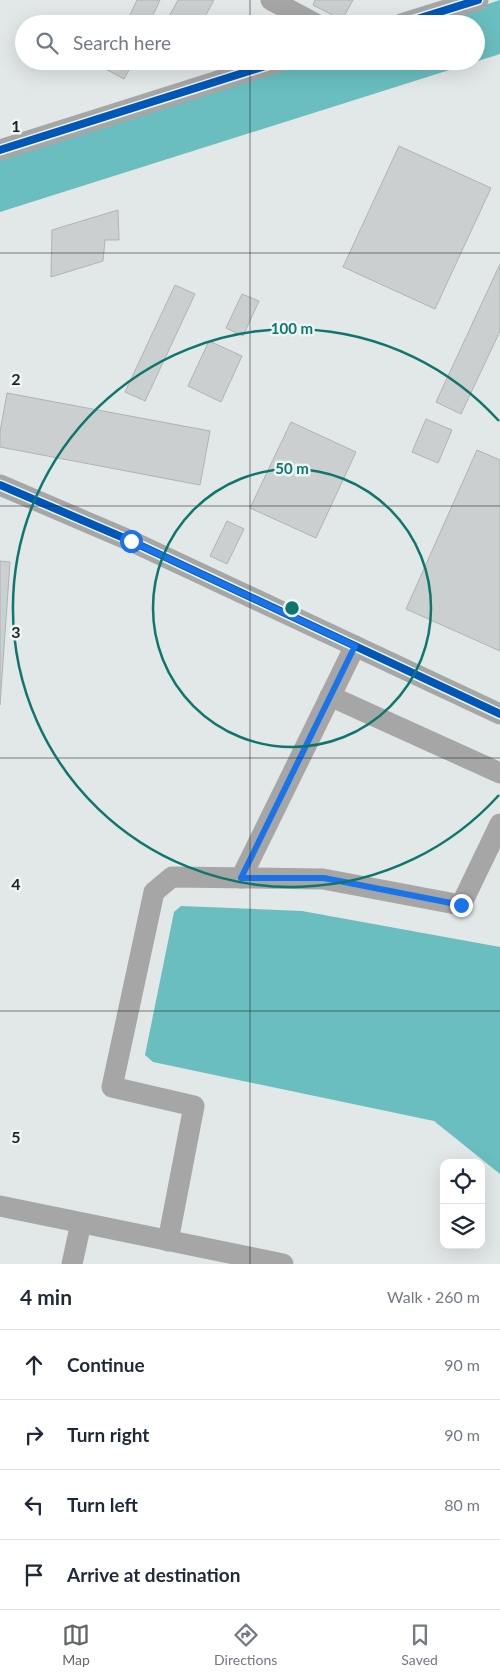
<!DOCTYPE html>
<html lang="en">
<head>
<meta charset="utf-8">
<style>
  :root { --surface:#fff; --page:#f2f2f3; --text:#1f2937; --muted:#747a83; --line:#e0e1e3; --accent:#636767 }
  body { margin:0; font-family:Lato,sans-serif; background:var(--page); color:var(--text) }
  .controls { position:absolute; right:15px; bottom:15px; display:grid; overflow:hidden; border-radius:10px; box-shadow:0 5px 20px #0002 }
  .controls button { width:45px; height:45px; display:grid; place-items:center; padding:0; border:0; border-bottom:1px solid var(--line); background:var(--surface); color:var(--text); font:25px sans-serif }
  .stop { position:absolute; width:15px; height:15px; margin:-11px; border:4px solid #1a73e8; border-radius:50%; background:#fff }
  .stop.end { background:#1a73e8; border-color:#fff; box-shadow:0 1px 5px #0008 }
  .list { margin:0; padding:0; list-style:none }
  h2 { display:flex; justify-content:space-between; align-items:center; height:65px; margin:0; padding:0 20px; font-size:21px }
  h2 small { font-size:16px; font-weight:400; color:var(--muted) }
  .list li { display:grid; grid-template-columns:32px 1fr auto; gap:15px; align-items:center; box-sizing:border-box; height:70px; padding:0 20px; border-top:1px solid var(--line) }
  .list b { display:block; font-size:19px; white-space:nowrap }
  .list em { font-size:16px; font-style:normal; color:var(--muted) }
  .icon { flex:none; width:28px; height:28px; fill:none; stroke:currentColor; stroke-width:2; stroke-linecap:round; stroke-linejoin:round }
  .map { position:relative; flex:none; width:500px; height:1264px; overflow:hidden }
  .search { position:absolute; background:var(--surface); box-shadow:0 5px 20px #0002; left:15px; right:15px; top:15px; height:55px; display:flex; align-items:center; gap:12px; box-sizing:border-box; padding:0 18px; border-radius:28px; color:var(--muted); font-size:19px }
  .sheet { height:345px; background:var(--surface) }
  nav { display:flex; justify-content:space-around; align-items:center; box-sizing:border-box; height:70px; border-top:1px solid var(--line); background:var(--surface); font-size:14px; color:var(--muted) }
  nav a { display:grid; justify-items:center; gap:2px }
  nav .on { color:var(--accent) }
  .map>svg:first-child { display:block }
  .water { fill:#6abebf }
  .building { fill:#cccfcf; stroke:#afb3b3 }
  .lines { fill:none; stroke-linecap:round; stroke-linejoin:round }
  .minor { stroke:#a6a6a6; stroke-width:21 }
  .cycleway-casing { stroke:#eef5f5; stroke-width:11 }
  .cycleway { stroke:#0057b8; stroke-width:8 }
  .route { stroke:#1a73e8; stroke-width:6 }
  .grid { fill:none; stroke:#1f2222; stroke-width:1; stroke-opacity:0.55 }
  .ring { fill:none; stroke:#0f766e; stroke-width:2.5 }
  .grid-label { font-size:16px; text-anchor:middle; font-weight:bold; fill:#1f2222; stroke:#eef5f5; stroke-width:5; stroke-linejoin:round; paint-order:stroke }
  .centre { fill:#0f766e; stroke:#eef5f5; stroke-width:2.5 }
  .ring-label { font-size:15px; text-anchor:middle; font-weight:bold; fill:#0f766e; stroke:#eef5f5; stroke-width:5; stroke-linejoin:round; paint-order:stroke }
</style>
</head>
<body>
<div class="map">
<svg width="500" height="1264" viewBox="0 0 500 1264">
  <rect width="100%" height="100%" fill="#e2e7e7"/>
  <g class="water">
    <path d="M500 0V54L0 212V160L309 61H476V24H427Z"/>
    <path d="M181 906 302 911 500 947V1174L434 1121 153 1062 145 1055 174 912Z"/>
  </g>
  <g class="building">
    <path d="M137 0H160L149 24H137L128 19Z"/>
    <path d="M178 0H214L201 24H165Z"/>
    <path d="M315 0H353L342 20 313 5Z"/>
    <path d="M100 61H134L124 79 98 65Z"/>
    <path d="M399 146 491 188 435 309 343 267Z"/>
    <path d="M118 210 119 240H105L103 261 51 277 52 230Z"/>
    <path d="M500 264V331L461 414 436 402Z"/>
    <path d="M175 285 195 294 145 401 125 392Z"/>
    <path d="M242 294 259 301 243 336 226 328Z"/>
    <path d="M209 341 242 356 221 402 188 386Z"/>
    <path d="M7 393 210 431 200 485 0 447V432Z"/>
    <path d="M426 419 452 430 438 463 412 452Z"/>
    <path d="M291 422 356 452 316 538 250 508Z"/>
    <path d="M477 450 500 460V651L406 609Z"/>
    <path d="M227 521 244 529 227 564 210 556Z"/>
    <path d="M0 561 10 562 0 705Z"/>
  </g>
  <g class="lines">
    <g class="minor">
      <path d="M271 0 316 24"/>
      <path d="M401 24 478 0"/>
      <path d="M0 150 281 61"/>
      <path d="M0 485 131 541 500 714"/>
      <path d="M330 696 500 773"/>
      <path d="M241 878 355 646"/>
      <path d="M0 1206 283 1264"/>
      <path d="M168 1241 194 1106 112 1087 154 892 172 877 323 879 461 905 500 824"/>
      <path d="M72 1264 81 1223"/>
    </g>
    <defs>
      <g id="cycleway">
        <path d="M401 24 478 0"/>
        <path d="M0 150 281 61"/>
        <path d="M0 485 131 541 500 714"/>
      </g>
    </defs>
    <use href="#cycleway" class="cycleway-casing"/>
    <use href="#cycleway" class="cycleway"/>
  </g>
  <g class="lines">
    <path class="route" d="M131 541 355 646 241 878H324L461 905"/>
  </g>
  <path class="grid" d="M250 0V24M250 61V1264M0 253H500M0 506H500M0 758H500M0 1011H500"/>
  <g class="ring">
    <circle cx="292" cy="608" r="139"/>
    <path d="M499 795A279 279 0 1 1 499 421"/>
  </g>
  <g class="grid-label">
    <text x="16" y="132">1</text>
    <text x="16" y="385">2</text>
    <text x="16" y="638">3</text>
    <text x="16" y="890">4</text>
    <text x="16" y="1143">5</text>
  </g>
  <circle cx="292" cy="608" r="8" class="centre"/>
  <g class="ring-label">
    <text x="292" y="334">100 m</text>
    <text x="292" y="474">50 m</text>
  </g>
</svg>
<div class="controls">
<button><svg class="icon" aria-label="locate" viewBox="0 0 24 24"><circle cx="12" cy="12" r="6"/><path d="M12 2v4M12 18v4M2 12h4M18 12h4"/></svg></button>
<button><svg class="icon" aria-label="layers" viewBox="0 0 24 24"><path d="M12 4l9 5-9 5-9-5zM3 14l9 5 9-5"/></svg></button>
</div>
<div class="stop" style="left:131px;top:541px"></div>
<div class="stop end" style="left:461px;top:905px"></div>
<div class="search"><svg class="icon" aria-label="search" viewBox="0 0 24 24"><circle cx="10" cy="10" r="6"/><path d="M15 15l6 6"/></svg>Search here</div>
</div>
<section class="sheet">
<h2>4 min<small>Walk · 260 m</small></h2>
<ul class="list">
<li><svg class="icon" aria-label="ahead" viewBox="0 0 24 24"><path d="M12 20V5M6 11l6-6 6 6"/></svg><div><b>Continue</b></div><em>90 m</em></li>
<li><svg class="icon" aria-label="right" viewBox="0 0 24 24"><path d="M7 20v-9h11M14 6l5 5-5 5"/></svg><div><b>Turn right</b></div><em>90 m</em></li>
<li><svg class="icon" aria-label="left" viewBox="0 0 24 24"><path d="M17 20v-9H6M10 6l-5 5 5 5"/></svg><div><b>Turn left</b></div><em>80 m</em></li>
<li><svg class="icon" aria-label="arrive" viewBox="0 0 24 24"><path d="M6 21V4h12l-3 4 3 4H6"/></svg><div><b>Arrive at destination</b></div></li>
</ul>
</section>
<nav>
<a class="on"><svg class="icon" aria-label="map" viewBox="0 0 24 24"><path d="M3 6l6-2 6 2 6-2v14l-6 2-6-2-6 2zM9 4v14M15 6v14"/></svg>Map</a>
<a><svg class="icon" aria-label="directions" viewBox="0 0 24 24"><path d="M12 3l9 9-9 9-9-9zM9 14v-3h6M13 9l2 2-2 2"/></svg>Directions</a>
<a><svg class="icon" aria-label="saved" viewBox="0 0 24 24"><path d="M7 4h10v16l-5-4-5 4z"/></svg>Saved</a>
</nav>
</body>
</html>
